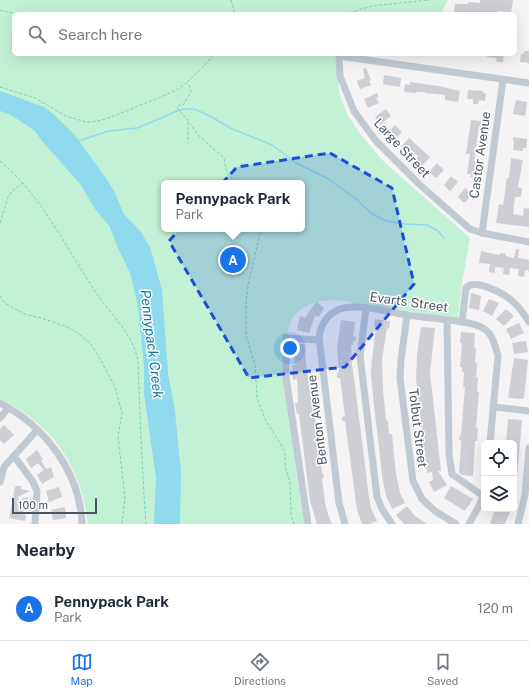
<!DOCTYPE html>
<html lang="en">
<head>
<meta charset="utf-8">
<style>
  :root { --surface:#fff; --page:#f6f6f7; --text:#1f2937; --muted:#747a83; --line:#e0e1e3; --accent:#1a73e8 }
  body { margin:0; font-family:"Public Sans",sans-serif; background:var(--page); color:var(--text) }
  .controls { position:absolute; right:12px; bottom:12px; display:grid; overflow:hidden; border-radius:6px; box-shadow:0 4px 16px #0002 }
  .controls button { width:36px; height:36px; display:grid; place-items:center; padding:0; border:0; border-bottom:1px solid var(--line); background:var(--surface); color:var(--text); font:20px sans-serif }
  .scale { position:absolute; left:12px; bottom:10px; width:85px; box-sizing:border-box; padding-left:4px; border:2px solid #4a5661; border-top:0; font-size:11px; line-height:14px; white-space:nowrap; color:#4a5661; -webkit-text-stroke:3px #fff; paint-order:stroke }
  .you { position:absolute; left:290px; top:348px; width:14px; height:14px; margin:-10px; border:3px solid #fff; border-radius:50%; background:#1a73e8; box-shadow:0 0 0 6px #1a73e833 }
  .badge { display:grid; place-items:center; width:26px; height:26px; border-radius:50%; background:var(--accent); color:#fff; font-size:13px; font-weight:700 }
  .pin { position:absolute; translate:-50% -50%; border:2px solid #fff; box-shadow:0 1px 4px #0006 }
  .popup { position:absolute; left:161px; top:180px; width:144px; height:52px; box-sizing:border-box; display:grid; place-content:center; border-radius:6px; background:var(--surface); filter:drop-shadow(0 1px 3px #0005); font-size:13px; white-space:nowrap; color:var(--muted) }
  .popup b { font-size:15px; color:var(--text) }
  .popup::after { content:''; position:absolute; left:50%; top:100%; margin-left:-8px; border:8px solid transparent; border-top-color:var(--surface) }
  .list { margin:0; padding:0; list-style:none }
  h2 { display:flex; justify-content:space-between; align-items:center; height:52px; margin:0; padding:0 16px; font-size:17px }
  h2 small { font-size:13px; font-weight:400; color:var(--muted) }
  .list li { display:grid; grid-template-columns:26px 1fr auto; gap:12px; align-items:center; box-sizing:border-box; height:64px; padding:0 16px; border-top:1px solid var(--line) }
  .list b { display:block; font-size:15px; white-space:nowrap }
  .list p { margin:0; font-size:13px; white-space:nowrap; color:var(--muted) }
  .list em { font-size:13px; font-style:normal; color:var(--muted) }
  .icon { flex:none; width:22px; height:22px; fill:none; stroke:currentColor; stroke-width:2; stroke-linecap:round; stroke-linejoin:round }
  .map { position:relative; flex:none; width:529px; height:524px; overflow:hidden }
  .search { position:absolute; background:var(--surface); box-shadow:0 4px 16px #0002; left:12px; right:12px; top:12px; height:44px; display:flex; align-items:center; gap:10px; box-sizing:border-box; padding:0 14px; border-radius:6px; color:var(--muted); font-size:15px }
  .sheet { height:116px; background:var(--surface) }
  nav { display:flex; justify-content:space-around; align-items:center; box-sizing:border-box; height:56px; border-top:1px solid var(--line); background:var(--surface); font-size:11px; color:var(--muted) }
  nav a { display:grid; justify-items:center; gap:2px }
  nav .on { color:var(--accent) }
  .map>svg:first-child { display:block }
  .green { fill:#c3f1d5; fill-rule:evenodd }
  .water { fill:#90daee }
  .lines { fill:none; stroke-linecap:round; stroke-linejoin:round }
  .stream { stroke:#90daee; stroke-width:1.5 }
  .building { fill:#cdcfd5 }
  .path { stroke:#7ad0a6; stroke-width:1; stroke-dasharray:3 2; stroke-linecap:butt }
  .minor { stroke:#c1cad2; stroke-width:7 }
  .marked { fill:#1d4ed8; fill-opacity:0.2; stroke:#1d4ed8; stroke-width:3; stroke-dasharray:8 5; stroke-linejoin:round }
  .labels { text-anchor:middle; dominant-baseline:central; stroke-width:3; stroke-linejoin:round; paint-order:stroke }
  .street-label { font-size:13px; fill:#4a5661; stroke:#fff }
  .water-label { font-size:14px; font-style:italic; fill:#0c7c9b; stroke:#fff }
</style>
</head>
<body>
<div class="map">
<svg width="529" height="524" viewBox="0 0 529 524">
  <rect width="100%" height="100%" fill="#f5f3f3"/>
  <path class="green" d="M0 0H448L441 14H14V54H337L339 93 347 114 361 135 382 160 470 238 462 283 458 318 354 304C348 299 325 300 317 302 309 304 300 309 295 315 290 320 289 329 286 335L296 470 305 524H88C81 466 53 424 0 399ZM164 183H302V229H164Z"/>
  <path class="water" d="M0 91 44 107 51 112 74 134 108 181 115 193 124 214 141 232 150 247 162 290 168 373 175 411 181 473 180 524H154L156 478 144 394V367L138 306 130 273 117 246 110 227 95 209 81 185 42 141 35 131 11 115 0 111Z"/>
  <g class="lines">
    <path class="stream" d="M78 141 109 131 137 128 159 119 177 111 184 109H194L210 116 230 128 272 145 296 163 327 178 356 199 371 213 386 221 405 224 427 225 438 231 444 238"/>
  </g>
  <g class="building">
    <path d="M480 0H513L511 13 499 11 498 14H454L455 4H468L469 2 480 3Z"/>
    <path d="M524 51H529V63L520 62 521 53 524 54Z"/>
    <path d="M487 54H504L503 62H497L496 58 487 57Z"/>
    <path d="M366 68 371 80 369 81 371 85 360 89 357 81 365 78 363 69Z"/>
    <path d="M384 75 401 78 400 87 383 84Z"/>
    <path d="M410 82 439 86 460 91 458 102 445 100V95L425 93V92H416V93L404 92 405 84 410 85Z"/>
    <path d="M468 90 483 91V93L486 94 485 101 479 100 478 104H473V99H467Z"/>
    <path d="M377 93 379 97 376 98 379 103 368 108 364 99Z"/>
    <path d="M516 100 527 102 525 116 513 114Z"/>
    <path d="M386 109 391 116 380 125 375 117Z"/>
    <path d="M471 120 482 121 481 127 479 126 474 161 479 162 476 178 470 177 471 174H467L470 154H466Z"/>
    <path d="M395 125 402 132 394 140 387 134Z"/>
    <path d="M513 137 527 139 526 148H523V151L513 150 514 142H513Z"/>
    <path d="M409 138 430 157 422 166 415 160 418 156 411 150 408 153 401 147Z"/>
    <path d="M511 158 523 160 518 187 522 188 521 197H515L513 214 523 216 524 208 529 209V227L496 223 499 204 503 205 507 178H509Z"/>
    <path d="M437 163 444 170 436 178 429 172Z"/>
    <path d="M451 176 458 182 450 191 444 185Z"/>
    <path d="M465 188 472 195 464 203 458 197Z"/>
    <path d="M516 249H519L518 258 529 260V271L525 270 524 277 518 276 519 269 510 268 509 275 503 274 504 268 495 267V273L489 272 490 264 479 263 481 251 499 255 500 253 506 254V256L514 258Z"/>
    <path d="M472 293 481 296 479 310 469 308 471 294Z"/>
    <path d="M489 299 499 303 492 316 483 311Z"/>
    <path d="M317 302 324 308 319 317 315 316 309 333 297 330 300 316 305 318 315 303Z"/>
    <path d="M506 309 514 316 504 326 496 319Z"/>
    <path d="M375 319 390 321 389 329 387 328 382 360 383 390 386 420 388 421 389 434H392L396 474 400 493 405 503 392 509 386 496 383 482 374 406 371 374 372 359 376 327H374Z"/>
    <path d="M341 320 355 322 353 336 356 337V338L355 342 353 341V345H351L352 365 353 370 369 497 371 508 377 521 370 524H362L357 510 345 421H342V417L345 416 340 378H337V373L339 372 337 348Z"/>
    <path d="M519 323 524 333 511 339 506 329Z"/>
    <path d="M421 327 435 328 430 373 441 471H438L447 485 434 492 429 482 433 480 432 472 427 473 416 379 417 355Z"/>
    <path d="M461 332 475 333 474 348H476L475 362 477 363 476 377H478L477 392H479L476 428H478L477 441H475L473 476 462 475 459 473 461 446V440H459L460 435H461L465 387H463L464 372H462V367H460L462 343H460Z"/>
    <path d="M526 341 528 352 514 354 512 343Z"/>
    <path d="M299 344H304L309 387H311L322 473H323L324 478H322L325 503 329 517 332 524H317L310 501 299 414H297L296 409 295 403H298L297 379 293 380 292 374H293L292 365H295L293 350H291V345Z"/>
    <path d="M514 358 528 360 524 398H523L522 399 508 398Z"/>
    <path d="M508 419 522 420 517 477 514 476V443H506Z"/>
    <path d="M4 425 14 435 4 444 0 440V429Z"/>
    <path d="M37 450 43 459 41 460 46 469 51 467 54 477 42 484 37 475 44 470 38 463 31 468 26 459Z"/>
    <path d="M16 486H21V489L30 491 18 497 19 500 28 497 26 509 23 511V514L26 515 25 521 9 518 13 500 14 489Z"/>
    <path d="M451 486 473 499 465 511 444 498Z"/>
    <path d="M59 487 62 497 49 502 46 491Z"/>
    <path d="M407 506 415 516 427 524H404L396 515Z"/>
    <path d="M65 507 66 518 53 520 51 510Z"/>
    <path d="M495 509H503L510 512 505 524H490Z"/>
  </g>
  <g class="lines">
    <g class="path">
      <path d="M231 0 235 14"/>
      <path d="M0 10 16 14"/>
      <path d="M345 14 372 6 430 0"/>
      <path d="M187 82 207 63 213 54"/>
      <path d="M0 87 35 98 66 116 86 122H92L106 119 161 97 177 90 186 83 190 87 191 92 183 105H179L177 108 187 119 198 135 224 158 226 169 228 175 238 183"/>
      <path d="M188 122V143"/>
      <path d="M0 161C9 169 18 177 26 187 54 220 73 259 97 294 112 316 133 334 138 361 140 416 142 470 146 524"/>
      <path d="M0 223 8 197 13 190 23 183"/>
      <path d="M264 229 260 234 248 285 246 302V335L255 365 257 398 266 421 278 440 285 452V466L290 482 291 514 294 524"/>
      <path d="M0 296 4 302 11 307 27 315 41 318 65 326 75 331 90 343 98 355 115 387 122 413 118 437 125 497 122 524"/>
    </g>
    <g class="minor">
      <path d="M529 83 339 56 340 76 354 111 376 141 419 184 470 229 482 233 529 242"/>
      <path d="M482 233 503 80"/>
      <path d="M366 308 360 356 377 497 382 509 392 524"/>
      <path d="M407 315 401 360 400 378 413 481 422 499 435 511 456 524"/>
      <path d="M447 320 449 454 452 474 483 496"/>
      <path d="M462 322 466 288C474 278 503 293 511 300 519 306 524 314 529 322"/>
      <path d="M0 403C45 426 80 472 82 524"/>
      <path d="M494 407 529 411"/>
      <path d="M0 418 8 408"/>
      <path d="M14 456 33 482 37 491 35 524"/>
      <path d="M0 482 4 467 37 430"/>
      <path d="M308 524 286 377V338L319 340"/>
      <path d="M345 524 339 503 319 337C321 324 327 314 340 309 358 303 388 312 407 315 427 318 448 319 468 323 490 327 493 336 498 356L490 443"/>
      <path d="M469 524 480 504 484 493"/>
      <path d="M518 524 525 495 529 448"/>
    </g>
  </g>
  <path class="marked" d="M330 153 392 188 414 284 345 367 249 378 169 241 237 167Z"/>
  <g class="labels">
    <g class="street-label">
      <text transform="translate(402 148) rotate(47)">Large Street</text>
      <text transform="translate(480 155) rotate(-82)">Castor Avenue</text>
      <text transform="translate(409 302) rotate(8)">Evarts Street</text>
      <text transform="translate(317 420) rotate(-97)">Benton Avenue</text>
      <text transform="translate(418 428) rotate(83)">Tolbut Street</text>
    </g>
    <g class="water-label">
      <text transform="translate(152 344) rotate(83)">Pennypack Creek</text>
    </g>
  </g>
</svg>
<div class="controls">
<button><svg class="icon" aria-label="locate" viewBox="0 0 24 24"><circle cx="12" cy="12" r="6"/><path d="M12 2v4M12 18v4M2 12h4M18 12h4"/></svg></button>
<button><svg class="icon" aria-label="layers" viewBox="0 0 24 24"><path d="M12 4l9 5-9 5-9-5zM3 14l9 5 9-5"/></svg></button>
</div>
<div class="scale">100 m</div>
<div class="you"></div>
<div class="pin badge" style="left:233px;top:260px">A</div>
<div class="popup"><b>Pennypack Park</b>Park</div>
<div class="search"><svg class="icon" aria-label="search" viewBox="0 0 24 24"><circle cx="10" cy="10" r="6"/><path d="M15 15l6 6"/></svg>Search here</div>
</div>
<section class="sheet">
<h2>Nearby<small></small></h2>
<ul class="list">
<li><span class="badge">A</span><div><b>Pennypack Park</b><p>Park</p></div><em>120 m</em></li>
</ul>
</section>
<nav>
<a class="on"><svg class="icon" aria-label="map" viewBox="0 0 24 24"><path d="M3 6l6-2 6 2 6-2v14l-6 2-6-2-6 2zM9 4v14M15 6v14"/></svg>Map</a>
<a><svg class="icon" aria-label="directions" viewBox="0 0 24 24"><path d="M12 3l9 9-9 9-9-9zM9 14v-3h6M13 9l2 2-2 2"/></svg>Directions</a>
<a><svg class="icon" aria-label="saved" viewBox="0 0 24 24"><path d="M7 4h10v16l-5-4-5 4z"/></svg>Saved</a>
</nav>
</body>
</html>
